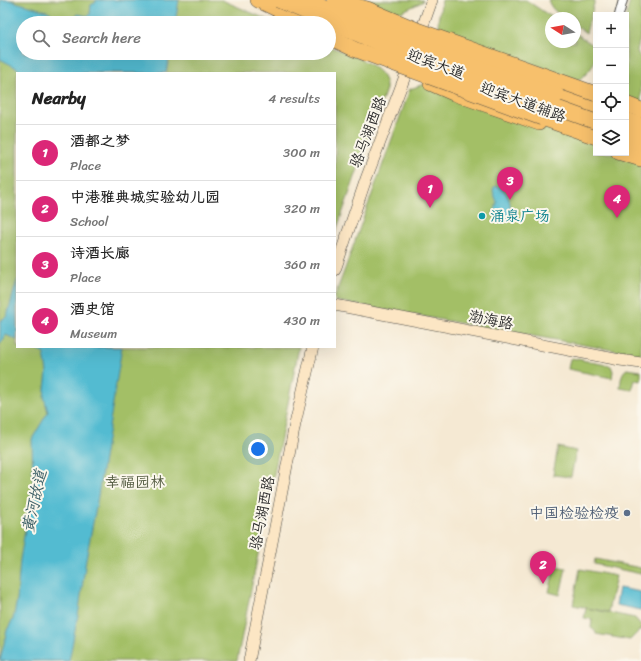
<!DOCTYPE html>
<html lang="en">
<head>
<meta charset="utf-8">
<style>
  :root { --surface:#fff; --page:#f6f6f6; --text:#222; --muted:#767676; --line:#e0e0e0; --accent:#db2777 }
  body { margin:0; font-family:Sriracha,"LXGW WenKai TC",sans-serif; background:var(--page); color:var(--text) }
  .controls { position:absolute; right:12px; top:12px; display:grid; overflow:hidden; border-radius:0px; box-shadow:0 4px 16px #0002 }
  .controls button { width:36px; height:36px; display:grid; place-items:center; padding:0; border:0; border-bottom:1px solid var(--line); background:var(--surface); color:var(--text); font:20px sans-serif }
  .compass { position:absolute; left:545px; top:12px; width:36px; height:36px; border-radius:50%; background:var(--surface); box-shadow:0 4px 16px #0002; rotate:281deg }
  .you { position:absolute; left:258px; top:449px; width:14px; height:14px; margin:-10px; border:3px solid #fff; border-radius:50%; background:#1a73e8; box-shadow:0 0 0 6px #1a73e833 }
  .badge { display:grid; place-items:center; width:26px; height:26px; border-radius:50%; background:var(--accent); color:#fff; font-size:13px; font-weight:700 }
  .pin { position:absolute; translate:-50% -33px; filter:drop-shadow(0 1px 2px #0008) }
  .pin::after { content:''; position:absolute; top:21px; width:14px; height:12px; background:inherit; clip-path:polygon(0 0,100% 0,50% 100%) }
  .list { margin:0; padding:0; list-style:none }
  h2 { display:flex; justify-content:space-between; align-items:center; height:52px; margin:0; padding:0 16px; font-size:17px }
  h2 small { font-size:13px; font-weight:400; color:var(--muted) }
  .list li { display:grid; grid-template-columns:26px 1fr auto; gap:12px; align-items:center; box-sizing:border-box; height:56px; padding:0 16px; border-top:1px solid var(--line) }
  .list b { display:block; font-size:15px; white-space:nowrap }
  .list p { margin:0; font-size:13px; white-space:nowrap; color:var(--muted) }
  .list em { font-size:13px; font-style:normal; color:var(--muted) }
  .icon { flex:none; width:22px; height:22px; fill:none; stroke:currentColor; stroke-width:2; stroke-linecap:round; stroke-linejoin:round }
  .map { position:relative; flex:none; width:641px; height:661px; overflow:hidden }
  .search { position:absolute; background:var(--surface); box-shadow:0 4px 16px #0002; left:16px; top:16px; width:320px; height:44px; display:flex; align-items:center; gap:10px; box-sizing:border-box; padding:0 14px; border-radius:22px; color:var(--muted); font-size:15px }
  .panel { position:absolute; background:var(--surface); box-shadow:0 4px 16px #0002; left:16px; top:72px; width:320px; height:276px; border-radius:0px }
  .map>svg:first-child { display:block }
  .green { fill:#a3bf66; stroke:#677548 }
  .water { fill:#53bbd1; stroke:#3f737e }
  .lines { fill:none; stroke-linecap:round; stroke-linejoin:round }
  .street-casing { stroke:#494844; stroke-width:10 }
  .secondary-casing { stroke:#494844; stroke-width:12 }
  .primary-casing { stroke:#494844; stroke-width:14 }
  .highway-casing { stroke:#494844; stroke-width:16 }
  .street { stroke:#fff; stroke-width:8 }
  .secondary { stroke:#fce6c4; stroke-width:11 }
  .primary { stroke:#f7c06c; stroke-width:13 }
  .highway { stroke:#f7c06c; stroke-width:15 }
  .highway-bridge-casing { stroke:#494844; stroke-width:16; stroke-linecap:butt }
  .highway-bridge { stroke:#f7c06c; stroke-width:15 }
  .culture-dot { fill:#0f9aa8; stroke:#fbf7ec; stroke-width:1.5 }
  .service-dot { fill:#5c6f8a; stroke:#fbf7ec; stroke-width:1.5 }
  .labels { text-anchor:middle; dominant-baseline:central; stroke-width:4; stroke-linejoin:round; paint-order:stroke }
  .street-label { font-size:15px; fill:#2b2b2b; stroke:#fbf7ec }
  .culture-label { font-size:15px; fill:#0d838f; stroke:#fbf7ec; text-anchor:start }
  .park-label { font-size:15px; fill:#4f573d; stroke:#fbf7ec }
  .service-label { font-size:15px; fill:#4e5e75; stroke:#fbf7ec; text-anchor:end }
  .water-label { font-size:16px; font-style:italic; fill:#395d65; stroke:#fbf7ec }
</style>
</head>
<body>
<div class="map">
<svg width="641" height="661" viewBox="0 0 641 661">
  <rect width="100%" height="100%" fill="#fbf7ec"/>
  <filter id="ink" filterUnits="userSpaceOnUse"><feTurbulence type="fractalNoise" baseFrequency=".025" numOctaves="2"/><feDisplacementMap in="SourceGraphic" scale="8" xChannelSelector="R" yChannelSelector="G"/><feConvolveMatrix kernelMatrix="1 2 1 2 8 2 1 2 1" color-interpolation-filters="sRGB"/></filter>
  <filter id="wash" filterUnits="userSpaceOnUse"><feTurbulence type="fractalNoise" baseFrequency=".012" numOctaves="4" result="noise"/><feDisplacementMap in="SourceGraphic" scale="16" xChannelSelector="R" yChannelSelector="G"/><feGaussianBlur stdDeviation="0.9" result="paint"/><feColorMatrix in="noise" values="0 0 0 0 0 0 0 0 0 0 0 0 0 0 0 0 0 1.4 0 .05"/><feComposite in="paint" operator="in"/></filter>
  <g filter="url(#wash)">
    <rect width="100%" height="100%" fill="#f5e9d3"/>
    <g class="green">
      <path d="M0 0H222L275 23H23V53H329V46C347 54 388 65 386 89L335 234V73H17V347H299L237 661H0Z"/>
      <path d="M359 0H423L422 2 401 12H387Z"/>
      <path d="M442 0H526L553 18H551V42H575V33L596 47C596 63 592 71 578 80L440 32 438 21Z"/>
      <path d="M548 0H595L586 33 575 25V18C563 18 552 12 548 0Z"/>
      <path d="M630 0H641V34L637 51 641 59V108L626 102V17Z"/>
      <path d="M438 79 596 135V153H626L641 150V355L335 301V296L410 89Z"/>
      <path d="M572 358 611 366 613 371 612 378 568 369 570 359Z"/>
      <path d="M627 369 641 371V381L635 380 632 390 620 388C621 381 621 372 627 369Z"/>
      <path d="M558 447 576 451 571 477 553 475Z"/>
      <path d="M595 559 641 568V574L594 564Z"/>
      <path d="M555 566 566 568 560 595 549 592Z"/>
      <path d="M580 569 616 576 608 612 573 605Z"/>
      <path d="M586 608 635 618 641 625V629L630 640 596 634 595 631 591 628 592 619 584 618Z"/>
    </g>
    <g class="water">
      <path d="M0 0H9L50 12C54 26 70 22 78 14L87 16 90 14 91 5 96 2V0H179L175 23H23V53H170L166 73H21L17 68 0 59Z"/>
      <path d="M497 186C511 188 516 219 502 223L497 221 494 213 497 202 493 191 494 187Z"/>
      <path d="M17 280V340L6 335 0 345V321L7 316Z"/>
      <path d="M33 347H122L97 502 86 559 79 610 69 661H0L7 630 13 619 17 600 20 560 33 483 32 439 48 412 44 397 47 372 44 354Z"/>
      <path d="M619 588 641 592V610L616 605Z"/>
    </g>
  </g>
  <g filter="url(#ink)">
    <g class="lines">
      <defs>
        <path id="street" d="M619 15 623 0"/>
        <g id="secondary">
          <path d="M419 37 432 0"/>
          <path d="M335 270 366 179 410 63"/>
          <path d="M335 305 620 360 641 363"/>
          <path d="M249 661 295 424 313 347"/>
        </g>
        <g id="primary">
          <path d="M430 84 453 94 539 124"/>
          <path d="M618 153 641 160"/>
        </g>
        <g id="highway">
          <path d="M258 0 306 23"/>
          <path d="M557 95 596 109"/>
          <path d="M626 104 641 110"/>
          <path d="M542 118 596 137"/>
          <path d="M626 120 641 125"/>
          <path d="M626 133 641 139"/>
          <path d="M626 147 641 153"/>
        </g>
      </defs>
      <use href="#street" class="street-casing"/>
      <use href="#secondary" class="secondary-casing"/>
      <use href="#primary" class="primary-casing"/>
      <use href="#highway" class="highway-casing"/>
      <use href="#street" class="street"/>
      <use href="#secondary" class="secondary"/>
      <use href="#primary" class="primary"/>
      <use href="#highway" class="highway"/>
      <defs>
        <g id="highway-bridge">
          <path d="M278 0 386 46 596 122"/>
          <path d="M307 0 437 52 557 95"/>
          <path d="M335 0 367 9 417 30 596 94"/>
          <path d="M329 37 354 49 542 118"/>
        </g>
      </defs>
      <use href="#highway-bridge" class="highway-bridge-casing"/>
      <use href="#highway-bridge" class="highway-bridge"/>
    </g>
  </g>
  <circle class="culture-dot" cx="482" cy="216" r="4"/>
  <circle class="service-dot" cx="627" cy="513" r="4"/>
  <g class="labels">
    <g class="street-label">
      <text transform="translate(436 64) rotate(20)">迎宾大道</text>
      <text transform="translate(523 102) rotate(20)">迎宾大道辅路</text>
      <text transform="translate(368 132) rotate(-69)">骆马湖西路</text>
      <text transform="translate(491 320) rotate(11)">渤海路</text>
      <text transform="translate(262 513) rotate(-79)">骆马湖西路</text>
    </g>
    <g class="culture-label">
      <text x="490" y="216">涌泉广场</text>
    </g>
    <g class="park-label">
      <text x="135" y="482">幸福园林</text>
    </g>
    <g class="service-label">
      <text x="619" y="513">中国检验检疫</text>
    </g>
    <g class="water-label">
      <text transform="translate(34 501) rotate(-78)">黄河故道</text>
    </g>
  </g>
</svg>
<div class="controls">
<button>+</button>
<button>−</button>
<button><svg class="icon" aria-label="locate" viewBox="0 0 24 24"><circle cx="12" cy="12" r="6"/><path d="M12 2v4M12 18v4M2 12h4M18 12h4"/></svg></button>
<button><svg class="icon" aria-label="layers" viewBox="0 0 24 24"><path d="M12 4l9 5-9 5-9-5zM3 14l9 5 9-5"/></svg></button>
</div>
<svg class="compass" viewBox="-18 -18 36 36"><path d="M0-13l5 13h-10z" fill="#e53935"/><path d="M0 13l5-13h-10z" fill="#767676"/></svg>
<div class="you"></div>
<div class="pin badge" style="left:430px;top:208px">1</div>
<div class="pin badge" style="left:543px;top:584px">2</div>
<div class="pin badge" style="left:510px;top:200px">3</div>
<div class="pin badge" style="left:617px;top:218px">4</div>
<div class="search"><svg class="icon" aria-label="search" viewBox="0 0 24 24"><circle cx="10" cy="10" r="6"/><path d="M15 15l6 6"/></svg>Search here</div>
<section class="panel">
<h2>Nearby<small>4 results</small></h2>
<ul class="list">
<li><span class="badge">1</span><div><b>酒都之梦</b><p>Place</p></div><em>300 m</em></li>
<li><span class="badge">2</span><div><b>中港雅典城实验幼儿园</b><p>School</p></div><em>320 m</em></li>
<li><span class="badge">3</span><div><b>诗酒长廊</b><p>Place</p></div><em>360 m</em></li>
<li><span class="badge">4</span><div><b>酒史馆</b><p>Museum</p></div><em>430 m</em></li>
</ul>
</section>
</div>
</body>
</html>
